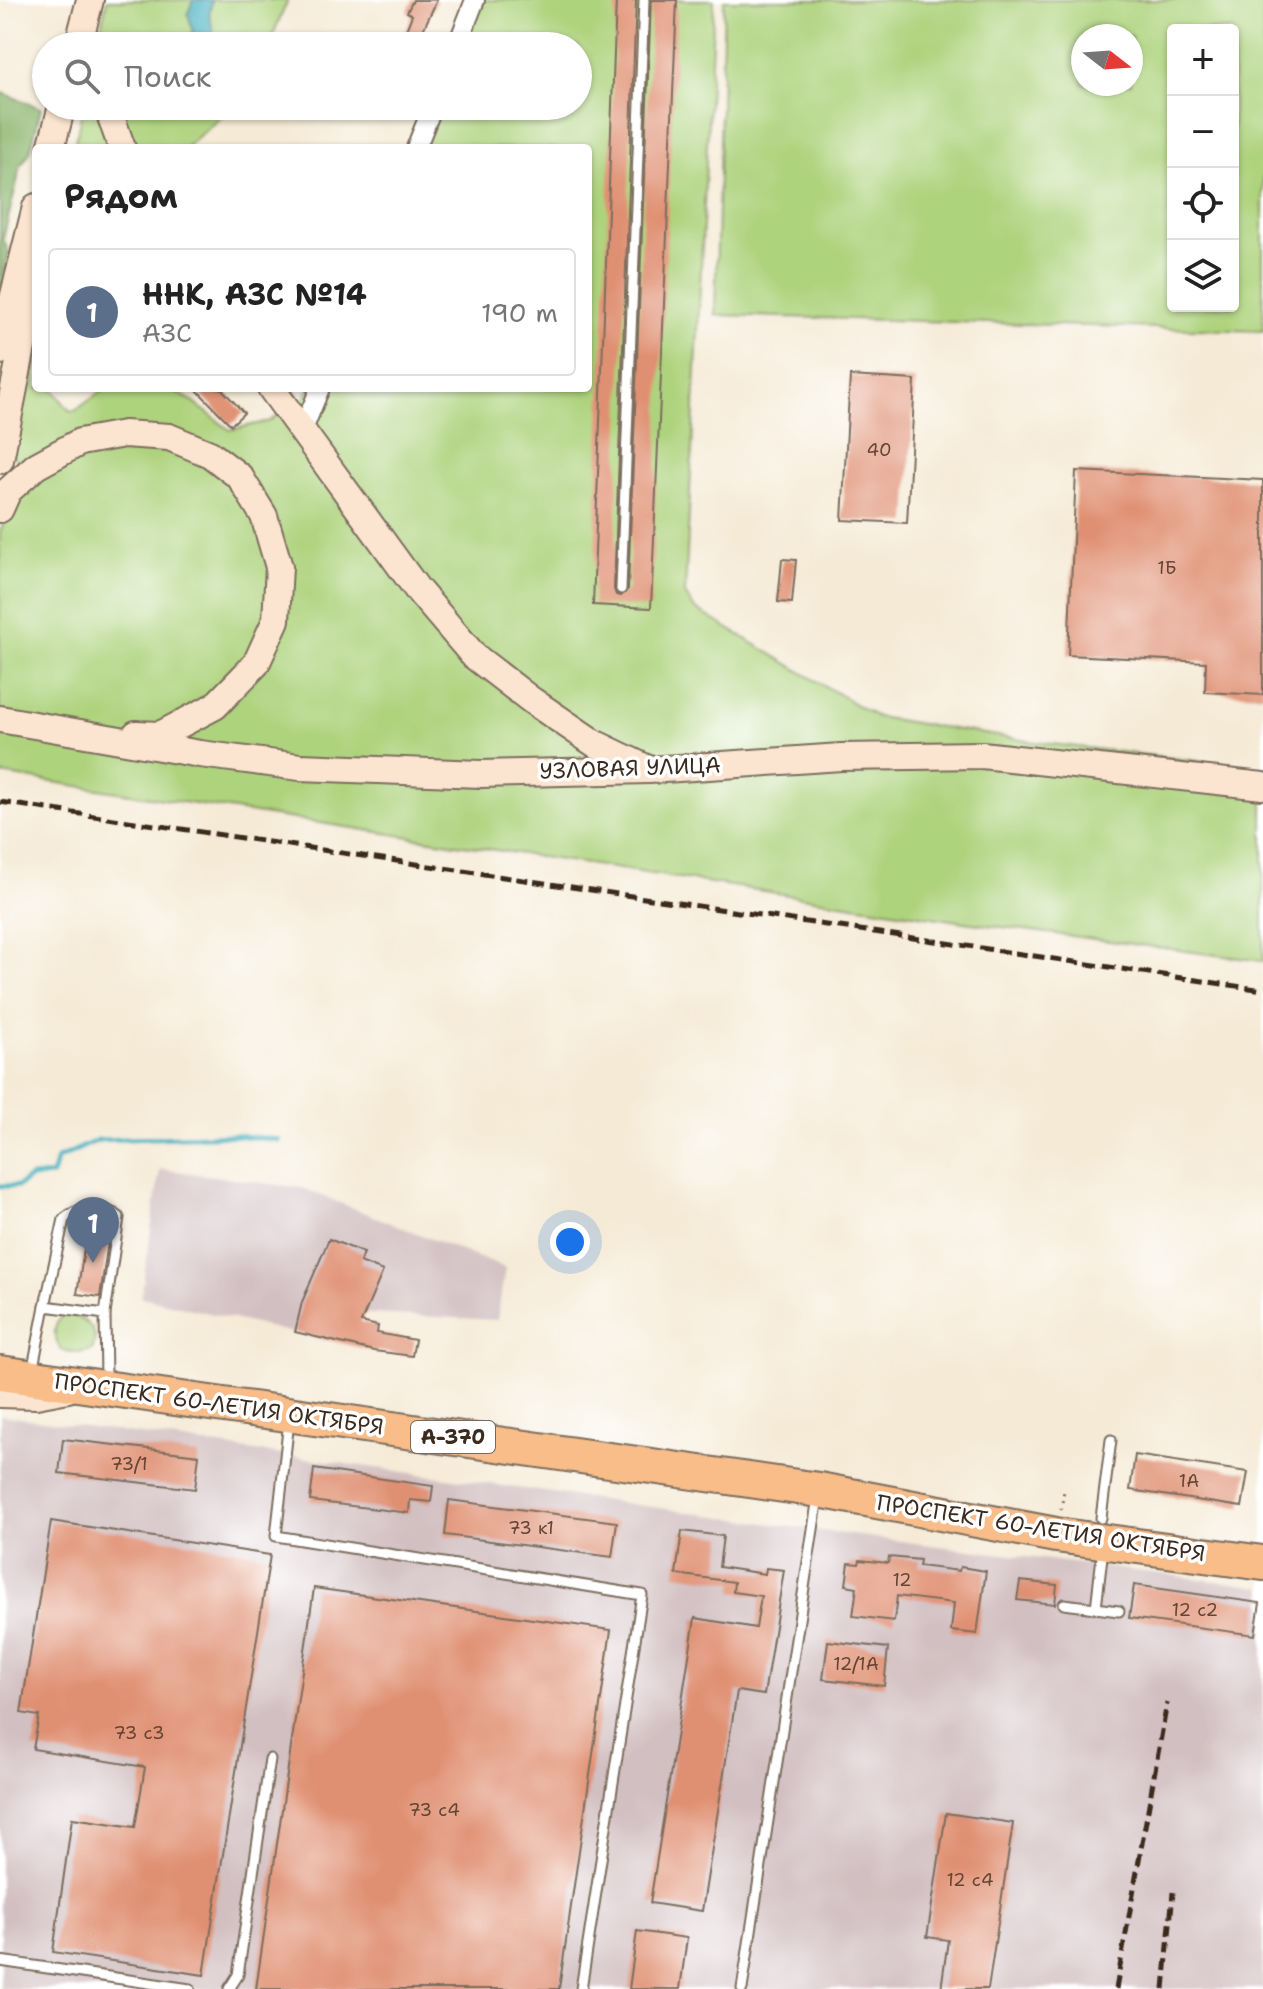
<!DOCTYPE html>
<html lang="ru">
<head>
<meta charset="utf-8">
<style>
  :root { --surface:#fff; --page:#f6f6f6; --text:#222; --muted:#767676; --line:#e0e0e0; --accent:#0b8043 }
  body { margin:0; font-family:"Shantell Sans",sans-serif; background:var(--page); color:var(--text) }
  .controls { position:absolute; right:24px; top:24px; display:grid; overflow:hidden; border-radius:8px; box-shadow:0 2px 6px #0004 }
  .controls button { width:72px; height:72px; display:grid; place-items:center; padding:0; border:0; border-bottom:2px solid var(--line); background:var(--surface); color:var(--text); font:40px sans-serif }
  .compass { position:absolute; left:1071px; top:24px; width:72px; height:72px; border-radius:50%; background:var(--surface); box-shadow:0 2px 6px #0004; rotate:107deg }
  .you { position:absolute; left:570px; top:1242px; width:28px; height:28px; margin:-20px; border:6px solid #fff; border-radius:50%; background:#1a73e8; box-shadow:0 0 0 12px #1a73e833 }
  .badge { display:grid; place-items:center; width:52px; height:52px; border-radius:50%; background:var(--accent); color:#fff; font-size:26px; font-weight:700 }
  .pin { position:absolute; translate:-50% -66px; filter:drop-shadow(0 2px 4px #0008) }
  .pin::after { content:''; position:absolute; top:42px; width:28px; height:24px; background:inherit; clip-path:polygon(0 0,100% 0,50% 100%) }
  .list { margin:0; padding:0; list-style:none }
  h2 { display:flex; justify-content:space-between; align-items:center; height:104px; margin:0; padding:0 32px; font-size:34px }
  h2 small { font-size:26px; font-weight:400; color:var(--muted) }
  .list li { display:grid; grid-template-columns:52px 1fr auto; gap:24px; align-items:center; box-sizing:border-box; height:128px; margin:0 16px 16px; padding:0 16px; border:2px solid var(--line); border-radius:8px }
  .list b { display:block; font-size:30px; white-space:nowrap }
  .list p { margin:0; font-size:26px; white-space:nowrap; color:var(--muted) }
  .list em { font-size:26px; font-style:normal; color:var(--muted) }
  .icon { flex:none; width:44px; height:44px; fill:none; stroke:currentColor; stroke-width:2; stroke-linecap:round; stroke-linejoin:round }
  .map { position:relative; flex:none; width:1263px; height:1989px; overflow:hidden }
  .search { position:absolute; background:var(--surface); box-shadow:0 2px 6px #0004; left:32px; top:32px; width:560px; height:88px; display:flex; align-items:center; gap:20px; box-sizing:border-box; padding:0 28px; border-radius:44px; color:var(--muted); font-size:30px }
  .panel { position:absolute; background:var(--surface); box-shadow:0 2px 6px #0004; left:32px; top:144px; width:560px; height:248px; border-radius:8px }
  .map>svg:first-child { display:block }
  .industrial { fill:#d2bfc1 }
  .green { fill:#aed37d; stroke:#747e4e; stroke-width:2; fill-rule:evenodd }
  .forest { fill:#8ab56c; stroke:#627045; stroke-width:2 }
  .water { fill:#41afbe; stroke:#3e6c6e; stroke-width:2 }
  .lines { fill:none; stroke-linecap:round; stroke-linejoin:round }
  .stream { stroke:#41afbe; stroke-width:5 }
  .building { fill:#e09072 }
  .lane-casing { stroke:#7c6d5e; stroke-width:13 }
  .street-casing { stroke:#7c6d5e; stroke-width:22 }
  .secondary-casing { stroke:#7c6d5e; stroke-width:30 }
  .highway-casing { stroke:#7c6d5e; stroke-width:38 }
  .path { stroke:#7c6d5e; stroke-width:3; stroke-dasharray:2 6; stroke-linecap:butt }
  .lane { stroke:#fff; stroke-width:9 }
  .street { stroke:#fff; stroke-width:18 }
  .secondary { stroke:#fce5d0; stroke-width:26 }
  .highway { stroke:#f8bd89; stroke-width:34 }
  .rail { stroke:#3b2a1e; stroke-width:5; stroke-dasharray:12 6; stroke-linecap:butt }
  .labels { text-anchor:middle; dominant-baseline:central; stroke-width:7; stroke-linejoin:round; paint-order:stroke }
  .number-label { font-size:18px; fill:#644433 }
  .shield { fill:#fff; stroke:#766a62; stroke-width:2 }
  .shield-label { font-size:20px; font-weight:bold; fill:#3b2a1e }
  .street-label { font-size:22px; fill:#3b2a1e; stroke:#fff }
</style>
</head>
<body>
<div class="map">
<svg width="1263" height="1989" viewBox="0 0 1263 1989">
  <rect width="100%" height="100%" fill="#fff"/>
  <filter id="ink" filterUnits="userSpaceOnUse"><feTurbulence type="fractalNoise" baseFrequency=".0125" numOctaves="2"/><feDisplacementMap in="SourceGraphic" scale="16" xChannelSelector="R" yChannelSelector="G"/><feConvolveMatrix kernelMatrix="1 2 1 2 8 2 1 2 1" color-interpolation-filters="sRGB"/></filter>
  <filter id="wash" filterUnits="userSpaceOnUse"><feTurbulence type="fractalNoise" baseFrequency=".006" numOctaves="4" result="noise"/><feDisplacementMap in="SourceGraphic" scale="32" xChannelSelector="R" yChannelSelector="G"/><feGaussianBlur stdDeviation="1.8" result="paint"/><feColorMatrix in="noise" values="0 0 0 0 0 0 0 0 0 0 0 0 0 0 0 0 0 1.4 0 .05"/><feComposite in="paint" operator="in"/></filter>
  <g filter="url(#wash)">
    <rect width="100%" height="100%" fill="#f5ead5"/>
    <g class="industrial">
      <path d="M160 1169 302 1188 505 1268 497 1320 333 1312 327 1341 141 1297Z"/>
      <path d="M0 1415 836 1533 1263 1587V1989H0Z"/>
    </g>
    <g class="green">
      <path d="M107 0H193L188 14 193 30 189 40 190 46H97Z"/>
      <path d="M212 0H288L268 46H217L209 15Z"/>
      <path d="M466 0H714L685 594 694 608 877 717 1035 742 1197 761 1263 776V961L971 923 0 774V532L9 511 17 460 10 454 36 326V388H52L69 410 75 411 106 388H167L189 399 230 430 270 421 286 409 271 388H292L303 402 309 388H588V148H406L423 106H578V46H447Z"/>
      <path d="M724 0H1263V331L715 315ZM1173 30H1233V306H1173ZM1131 36V84H1083V36Z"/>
      <path d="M83 106H234L185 148H74Z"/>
      <path d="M69 1314C86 1319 101 1331 92 1350L79 1353 61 1350C53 1337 52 1328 62 1315Z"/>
    </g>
    <path class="forest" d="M0 92 41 108 30 152 21 165 3 239 9 253 0 297Z"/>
    <path class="water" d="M193 0H212L209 15 217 46H190L189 40 193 30 188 14Z"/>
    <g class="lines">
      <path class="stream" d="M0 1186H18L31 1177 52 1175 57 1159 98 1140 235 1135 279 1140"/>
    </g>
    <g id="blocks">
      <g class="building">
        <path d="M413 0H437L423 30 431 33 425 46 403 38 412 15 407 12Z"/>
        <path d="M616 0H636L614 589 616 595 621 596 628 589 651 0H677L651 608 593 605Z"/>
        <path d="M850 376 915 380 907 523 842 520Z"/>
        <path d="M195 388H221L244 413 231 425Z"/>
        <path d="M1076 471 1263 480V695L1205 692 1206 662 1068 655Z"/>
        <path d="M782 559 796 560 792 603 778 602Z"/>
        <path d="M88 1224 110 1228 100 1297 77 1294Z"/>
        <path d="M329 1239 364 1253 360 1262 383 1271 361 1322 378 1326 377 1333 415 1340 412 1356 374 1351 295 1332 302 1302Z"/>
        <path d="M63 1439 199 1455 195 1489 59 1473Z"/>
        <path d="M1135 1455 1248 1472 1242 1507 1130 1490Z"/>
        <path d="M314 1469 433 1486 431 1502 410 1500 409 1513 310 1501Z"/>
        <path d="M449 1500 617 1522 612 1557 445 1535Z"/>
        <path d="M51 1521 270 1555 204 1975 53 1952 72 1818 135 1827 145 1767 33 1749 39 1716 21 1713Z"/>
        <path d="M682 1531 723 1536 719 1567 765 1574 766 1568 784 1570 764 1695 737 1691 702 1911 650 1903 695 1618 756 1628 761 1596 733 1592 734 1582 676 1574Z"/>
        <path d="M889 1557 920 1560 919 1566 959 1571 960 1567 986 1571 977 1634 951 1631 954 1603 897 1596 894 1621 853 1616 857 1587 846 1585 849 1563 859 1564 860 1560 888 1563Z"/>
        <path d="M1020 1581 1057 1585 1055 1604 1017 1600Z"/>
        <path d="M1134 1585 1260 1603 1255 1635 1129 1618Z"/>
        <path d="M314 1588 611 1630 559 1989H256Z"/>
        <path d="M828 1641 888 1648 884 1686 823 1679Z"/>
        <path d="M946 1813 1013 1823 988 1989H941L948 1940 927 1937Z"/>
        <path d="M637 1931 687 1938 680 1989H629Z"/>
      </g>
    </g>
  </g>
  <g filter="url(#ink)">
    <use href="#blocks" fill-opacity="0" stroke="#7c6d5e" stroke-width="2"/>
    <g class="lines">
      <defs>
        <g id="lane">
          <path d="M621 589 644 0"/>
          <path d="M45 1306 64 1219C77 1207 105 1205 119 1217L105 1314"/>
          <path d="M32 1372 45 1306 105 1314 106 1380"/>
          <path d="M289 1421 276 1536 642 1595 581 1989"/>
          <path d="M1101 1518 1111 1440"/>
          <path d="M1064 1604 1119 1611"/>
          <path d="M1096 1608 1103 1548"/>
          <path d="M0 1961 190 1989"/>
          <path d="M229 1989 238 1975 270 1759"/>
          <path d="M742 1989 818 1497"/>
        </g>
        <g id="street">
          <path d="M457 46 475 0"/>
          <path d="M416 148 433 106"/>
          <path d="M302 432 320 388"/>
        </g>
        <g id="secondary">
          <path d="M78 46 90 0"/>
          <path d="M107 106 122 148"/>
          <path d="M51 148 62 106"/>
          <path d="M0 351 36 207"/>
          <path d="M271 388 417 589 474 656 531 700 594 743 646 768"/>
          <path d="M0 460 36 275"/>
          <path d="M0 509 8 491 36 466 80 442 124 434 169 437 210 454 240 477 264 516 279 567 276 620 256 664 215 706 160 735 136 734"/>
          <path d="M0 719 200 754 300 767 481 774 649 770 841 757 982 755 1263 786"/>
          <path d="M0 1394 36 1395 68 1389"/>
        </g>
        <path id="highway" d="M0 1373 819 1490 1056 1535 1263 1563"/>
      </defs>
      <use href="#lane" class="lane-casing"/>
      <use href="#street" class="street-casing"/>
      <use href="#secondary" class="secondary-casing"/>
      <use href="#highway" class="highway-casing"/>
      <path class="path" d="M1061 1510 1064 1490"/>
      <use href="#lane" class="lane"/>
      <use href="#street" class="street"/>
      <use href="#secondary" class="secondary"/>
      <use href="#highway" class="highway"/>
      <g class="rail">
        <path d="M0 802 1263 990"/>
        <path d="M1116 1989 1167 1703"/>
        <path d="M1164 1989 1173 1892"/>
      </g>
    </g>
  </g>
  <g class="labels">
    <g class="number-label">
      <text x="879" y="450">40</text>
      <text x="1167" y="568">1Б</text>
      <text x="129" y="1464">73/1</text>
      <text x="1189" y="1481">1А</text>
      <text x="531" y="1528">73 к1</text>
      <text x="902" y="1580">12</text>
      <text x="1195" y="1610">12 с2</text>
      <text x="856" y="1664">12/1А</text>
      <text x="139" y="1733">73 с3</text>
      <text x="434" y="1810">73 с4</text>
      <text x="970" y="1880">12 с4</text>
    </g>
    <rect class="shield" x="411" y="1421" width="84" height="32" rx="6"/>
    <g class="shield-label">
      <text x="453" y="1437">А-370</text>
    </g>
    <g class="street-label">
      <text transform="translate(630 768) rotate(-2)">УЗЛОВАЯ УЛИЦА</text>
      <text transform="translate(219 1404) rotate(8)">ПРОСПЕКТ 60-ЛЕТИЯ ОКТЯБРЯ</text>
      <text transform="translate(1041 1528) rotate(9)">ПРОСПЕКТ 60-ЛЕТИЯ ОКТЯБРЯ</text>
    </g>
  </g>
</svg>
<div class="controls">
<button>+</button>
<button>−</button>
<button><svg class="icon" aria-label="locate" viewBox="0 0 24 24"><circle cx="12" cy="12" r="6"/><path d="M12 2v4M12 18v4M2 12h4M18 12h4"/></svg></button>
<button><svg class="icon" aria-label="layers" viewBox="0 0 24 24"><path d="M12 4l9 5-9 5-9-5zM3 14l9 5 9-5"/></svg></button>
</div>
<svg class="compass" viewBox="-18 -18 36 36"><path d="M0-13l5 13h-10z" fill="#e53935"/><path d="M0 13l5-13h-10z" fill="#767676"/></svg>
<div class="you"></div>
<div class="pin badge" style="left:93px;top:1263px;background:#5c6f8a">1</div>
<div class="search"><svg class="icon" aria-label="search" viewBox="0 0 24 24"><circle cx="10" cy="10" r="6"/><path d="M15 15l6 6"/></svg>Поиск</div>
<section class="panel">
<h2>Рядом<small></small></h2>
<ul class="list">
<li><span class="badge" style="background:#5c6f8a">1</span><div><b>ННК, АЗС №14</b><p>АЗС</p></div><em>190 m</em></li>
</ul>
</section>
</div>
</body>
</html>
